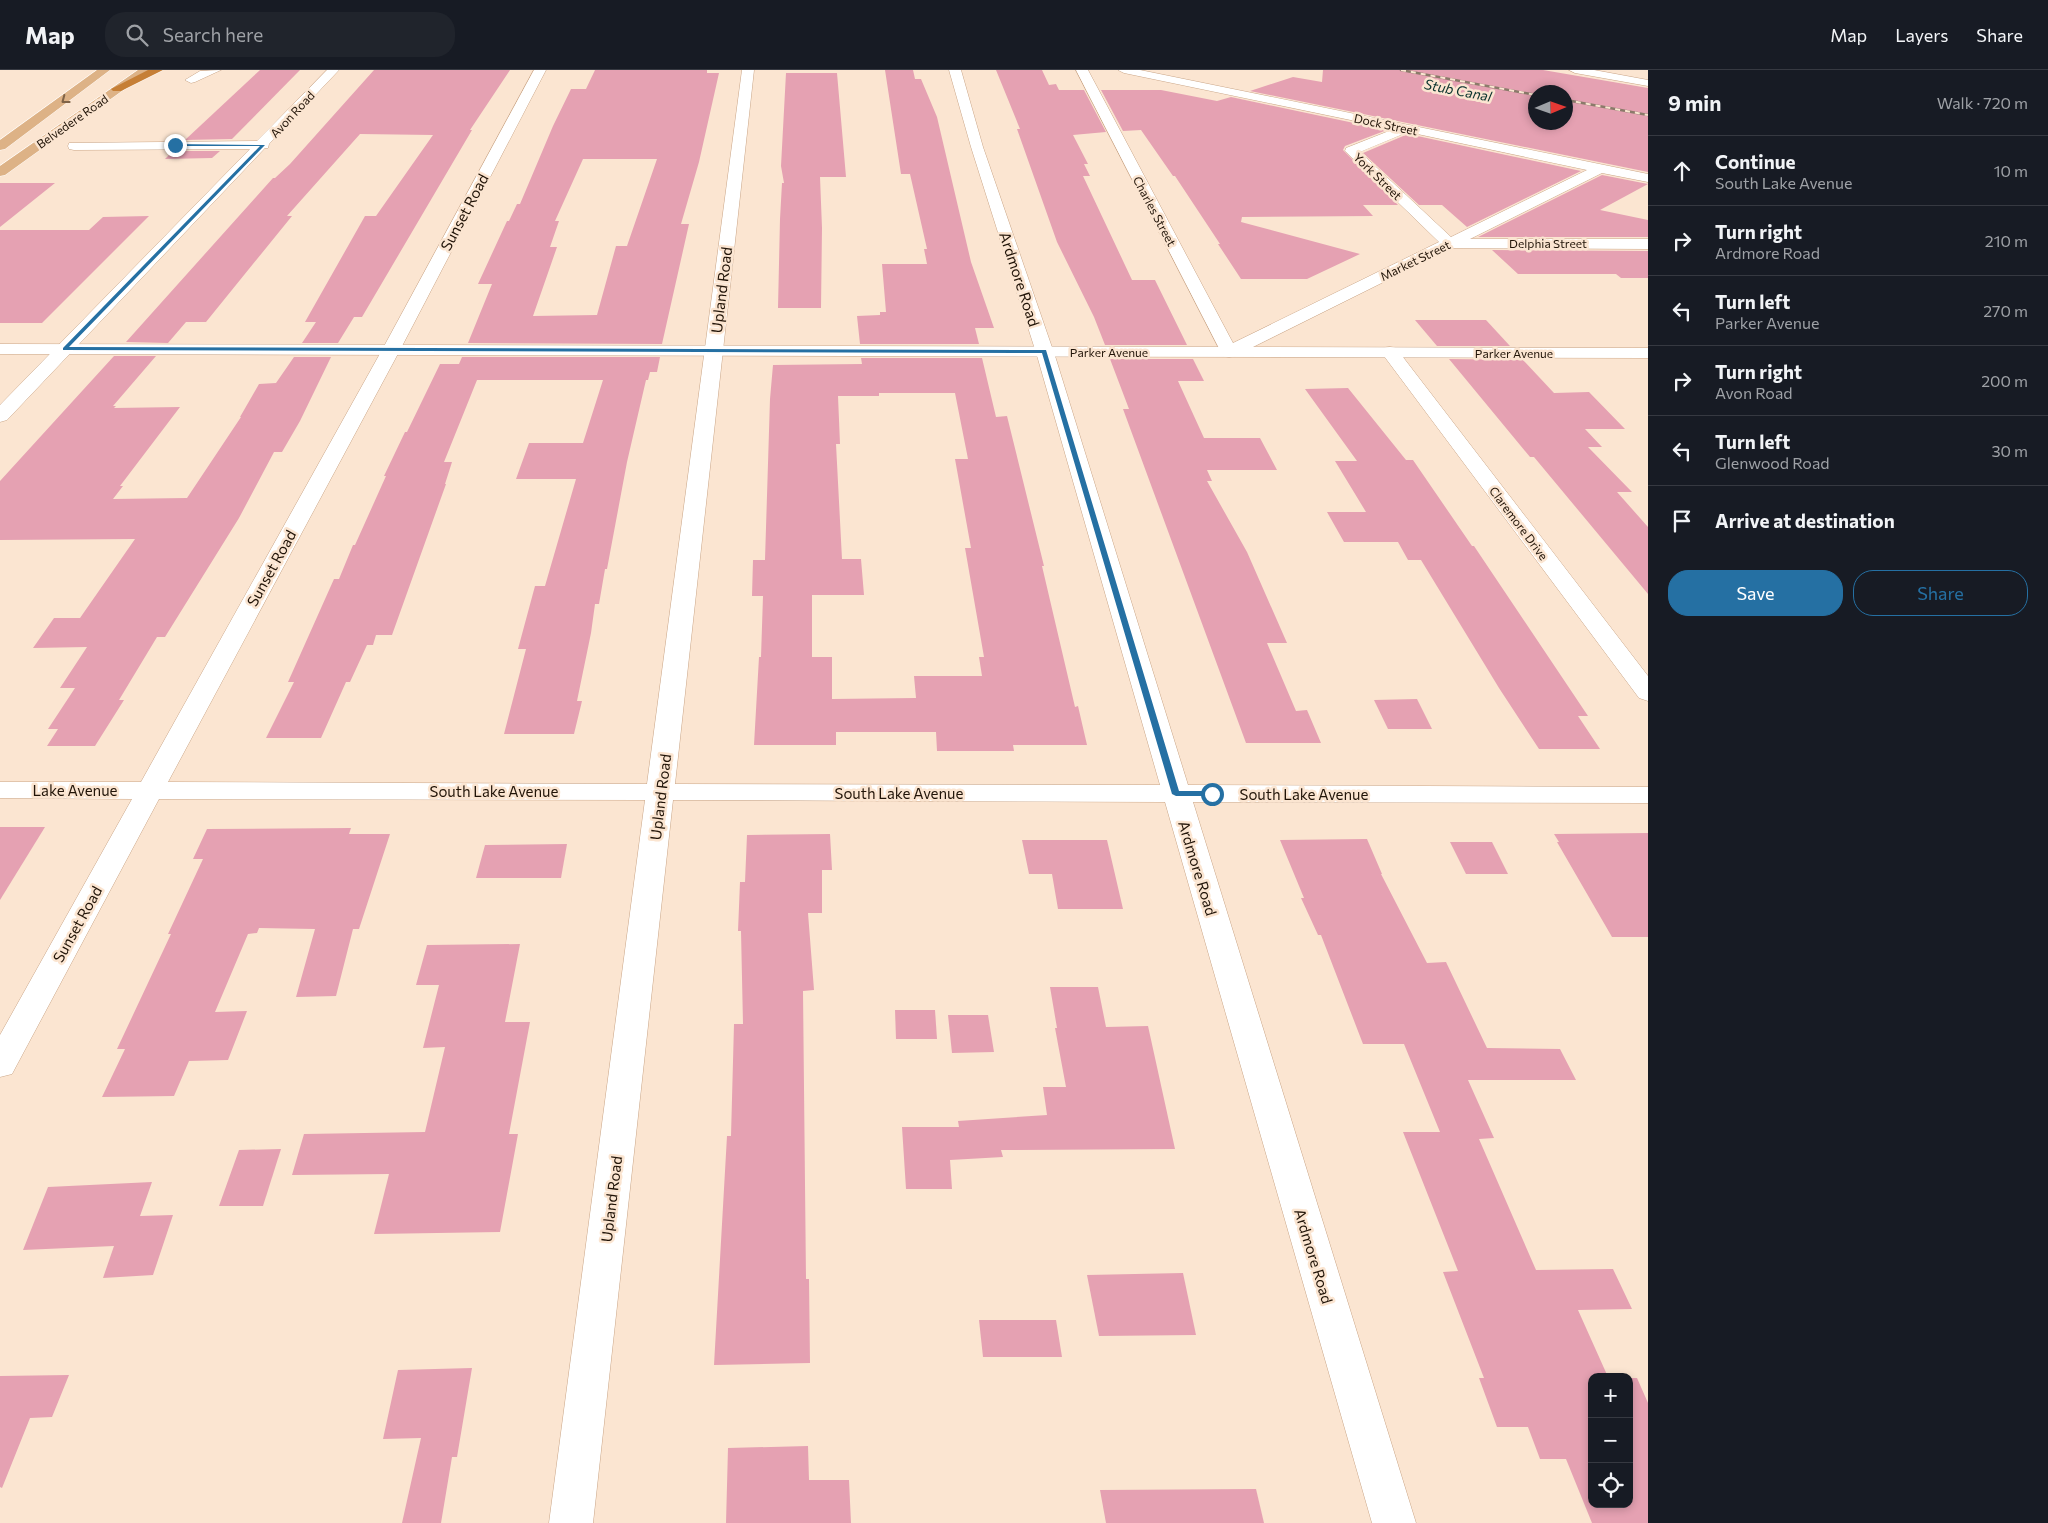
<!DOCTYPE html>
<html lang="en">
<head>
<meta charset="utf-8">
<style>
  :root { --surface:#171b24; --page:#20242c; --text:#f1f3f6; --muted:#9ea1a6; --line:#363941; --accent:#2570a3 }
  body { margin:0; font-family:Commissioner,sans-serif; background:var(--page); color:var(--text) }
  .controls { position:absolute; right:15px; bottom:15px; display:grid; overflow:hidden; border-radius:10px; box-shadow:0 2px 8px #0003 }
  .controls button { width:45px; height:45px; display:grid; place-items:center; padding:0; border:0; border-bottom:1px solid var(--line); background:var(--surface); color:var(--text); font:25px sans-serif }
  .compass { position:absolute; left:1528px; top:15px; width:45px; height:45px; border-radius:50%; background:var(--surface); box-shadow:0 2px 8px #0003; rotate:88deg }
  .stop { position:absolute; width:15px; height:15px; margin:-11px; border:4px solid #2570a3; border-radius:50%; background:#fff }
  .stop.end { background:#2570a3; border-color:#fff; box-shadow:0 1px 5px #0008 }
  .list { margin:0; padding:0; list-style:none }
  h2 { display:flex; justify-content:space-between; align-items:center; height:65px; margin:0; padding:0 20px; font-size:21px }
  h2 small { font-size:16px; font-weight:400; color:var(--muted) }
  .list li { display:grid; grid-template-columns:32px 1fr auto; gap:15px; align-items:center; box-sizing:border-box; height:70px; padding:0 20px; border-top:1px solid var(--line) }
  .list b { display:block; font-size:19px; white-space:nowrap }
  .list p { margin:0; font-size:16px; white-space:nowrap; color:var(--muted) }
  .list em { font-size:16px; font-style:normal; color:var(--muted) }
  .actions { display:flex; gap:10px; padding:15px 20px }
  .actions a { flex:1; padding:11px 0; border:1px solid var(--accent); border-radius:20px; text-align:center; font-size:18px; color:var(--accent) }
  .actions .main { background:var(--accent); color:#fff }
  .icon { flex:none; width:28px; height:28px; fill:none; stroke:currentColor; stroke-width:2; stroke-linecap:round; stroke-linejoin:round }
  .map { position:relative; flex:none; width:1648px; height:1453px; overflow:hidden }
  header { display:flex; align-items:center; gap:30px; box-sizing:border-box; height:70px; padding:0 25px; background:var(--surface); border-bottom:1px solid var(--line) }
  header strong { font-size:24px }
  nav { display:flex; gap:28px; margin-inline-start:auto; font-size:18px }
  .search { width:350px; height:45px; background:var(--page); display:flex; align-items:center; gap:12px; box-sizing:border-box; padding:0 18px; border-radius:20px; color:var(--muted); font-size:19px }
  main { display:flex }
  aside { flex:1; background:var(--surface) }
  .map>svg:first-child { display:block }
  .building { fill:#e5a1b2; fill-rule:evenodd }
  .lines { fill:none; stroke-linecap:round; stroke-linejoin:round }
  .street-casing { stroke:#c9a587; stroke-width:1 }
  .secondary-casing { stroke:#c9a587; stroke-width:1 }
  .primary-casing { stroke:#fff; stroke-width:1 }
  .highway-casing { stroke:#fff; stroke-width:1 }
  .street { fill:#fff; fill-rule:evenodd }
  .secondary { fill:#fff; fill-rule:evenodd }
  .primary { fill:#ddb286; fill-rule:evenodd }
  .highway { fill:#c67f36; fill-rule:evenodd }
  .rail-casing { stroke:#8b7a6a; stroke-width:2.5 }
  .rail { stroke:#fbe5d1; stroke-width:2; stroke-dasharray:5; stroke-linecap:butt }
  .oneway { stroke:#7f6347 }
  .route { fill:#2570a3 }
  .labels { text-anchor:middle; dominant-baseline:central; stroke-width:5; stroke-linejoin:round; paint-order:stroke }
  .far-street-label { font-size:12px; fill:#211408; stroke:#fbe5d1 }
  .far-water-label { font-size:14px; font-style:italic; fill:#09322d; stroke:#fbe5d1 }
  .street-label { font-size:15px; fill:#211408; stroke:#fbe5d1 }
</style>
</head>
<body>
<header>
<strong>Map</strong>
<div class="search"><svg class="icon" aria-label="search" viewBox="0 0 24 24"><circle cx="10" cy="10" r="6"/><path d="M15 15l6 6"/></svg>Search here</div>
<nav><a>Map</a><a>Layers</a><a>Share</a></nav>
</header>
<main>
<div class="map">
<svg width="1648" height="1453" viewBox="0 0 1648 1453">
  <rect width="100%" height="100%" fill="#fbe5d1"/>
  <g class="building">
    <path d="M260 0H300L232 69 185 70Z"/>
    <path d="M374 0H510L470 60H472L362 247H354L338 273H302L316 252H305L365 146H376L433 65 360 64 287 146H292L206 252H186L168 273 126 272 273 108H275L290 94Z"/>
    <path d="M595 0H707V3H719L699 92 681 154H689L662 274 468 273 492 214H478L507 151H509L517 134H520L553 56 571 19H586ZM583 89H657L627 176H616L597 245 533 246 557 177H550L559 151H555Z"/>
    <path d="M885 0H913L915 9H921L937 47 971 192 994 258H975L979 274H860L857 246 880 245V242H886L882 194H927L924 179H927L910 104H901Z"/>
    <path d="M996 0H1042L1049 15 1056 14 1059 20H1084L1106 62 1073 65 1088 94H1084L1090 106H1083L1132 210H1155L1187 275H1105L1094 247 1057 172 1017 59H1020Z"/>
    <path d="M1323 0H1543L1648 18V102L1250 21 1293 7 1322 12ZM1536 22H1566V52H1536Z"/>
    <path d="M786 3H837L846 107H820L822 158 821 238H778L780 149 782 113H784L781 96Z"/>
    <path d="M1101 20H1161L1217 31 1231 27 1387 60 1345 76 1343 80 1398 135H1363L1373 146 1242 147 1241 152 1360 184 1307 209H1241L1218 174H1220L1175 106H1173L1141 60 1123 61Z"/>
    <path d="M1408 64 1581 101 1467 157 1442 135H1419L1363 83Z"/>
    <path d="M173 81H220L212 88 165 89Z"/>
    <path d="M1602 105 1648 114 1600 140 1648 150V167H1478Z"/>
    <path d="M0 113H55L0 157Z"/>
    <path d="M149 146 42 253H0V160H89L103 147Z"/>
    <path d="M1492 180 1648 181V208H1621L1616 204H1518Z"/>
    <path d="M1415 250H1486L1510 276H1437Z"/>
    <path d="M114 286H156L113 336H116L114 338 180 337 120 416H123L113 429 187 428 241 347H240L259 314 276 313 294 287H331L300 351 282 382H274L239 448 165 567H157L119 630H124L95 676H47L58 659H48L75 618H60L87 577 33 578 54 548H80L135 469 0 470V411Z"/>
    <path d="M462 287H660L657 302H650L648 310H646L627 392 607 499H605L599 534H595L591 563 577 631H582L574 664H504L526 579H518L535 516H545L576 409H516L529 373H583L603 310H477L444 392H452L445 414H446L392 565H376L373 575H367L350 612H346L321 668H266L294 612H288L334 509H339L353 475H355L386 406H384L405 362H407L440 294H459Z"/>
    <path d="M861 288H982L996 347 1007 346 1044 496H1042L1075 637 1078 636 1087 675H1013L1014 681H937L936 662H836V675H754L759 587H761L763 526H752L753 490H765L770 329 773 295 862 294ZM879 323H955L968 389H955L971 478H965L984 587H979L982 606H914L916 628 832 629V587H812V525H864L861 489H842L836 374H840L838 326H879Z"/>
    <path d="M1110 289H1193L1204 311H1178L1204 368H1260L1277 400H1207L1212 411H1207L1247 482 1287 573H1267L1296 641 1307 640 1321 673H1246L1123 339H1129Z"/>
    <path d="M1449 289 1523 290 1554 323 1589 322 1625 359H1585L1602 377H1588L1632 422H1617L1648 457V524L1534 387H1530Z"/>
    <path d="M1348 318 1406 390H1413L1472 476H1474L1588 646H1578L1600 679H1539L1499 618 1421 490H1408L1398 472H1344L1327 442H1366L1335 391H1357L1305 319Z"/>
    <path d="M1417 629 1432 659H1388L1374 630Z"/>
    <path d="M0 757H45L0 830Z"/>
    <path d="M351 758 349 764H390L359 859H353L336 926 296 927 315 859 259 858 257 863 248 864 215 942 247 941 228 990 189 991 174 1026 102 1027 125 979H117L171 864H168L203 789H193L207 759Z"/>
    <path d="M1648 763V867H1612L1557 772H1559L1554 764Z"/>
    <path d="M830 764 832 800H822V843H808L814 920 803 921 806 1209H809L810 1293 714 1295 727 1066H731L734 954H743L741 861H738L740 812H745L747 765Z"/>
    <path d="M1367 769 1382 804H1381L1427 893 1446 892 1487 978 1560 979 1576 1010H1468L1494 1068 1479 1069 1536 1200 1613 1199 1632 1239 1578 1240 1608 1307H1592V1434H1629V1308H1637L1648 1333V1453H1592L1566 1389H1540L1528 1357H1497L1479 1308H1484L1443 1202 1458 1201 1403 1062H1440L1404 974H1363L1321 865H1318L1301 828H1304L1280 770Z"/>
    <path d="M1022 770H1107L1123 839H1058L1052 804H1029Z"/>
    <path d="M1450 772H1492L1508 804H1466Z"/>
    <path d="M567 774 561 808H476L485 775Z"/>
    <path d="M520 874 505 952H530L509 1064H518L500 1162 374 1164 389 1104 292 1105 304 1064 425 1062 445 977 423 978 439 915H416L427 875Z"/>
    <path d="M1050 917H1098L1106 957 1148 956 1175 1079 1001 1080 1003 1087 950 1090 952 1119H906L902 1057H959L958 1051 1047 1045 1043 1017H1066L1055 958H1057Z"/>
    <path d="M895 940H935L937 969H896Z"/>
    <path d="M948 945H988L994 982 952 983Z"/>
    <path d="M281 1079 263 1136H219L239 1080Z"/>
    <path d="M152 1112 140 1146 173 1145 153 1205 103 1208 114 1176 23 1180 48 1117Z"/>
    <path d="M1183 1203 1196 1265 1099 1266 1087 1205Z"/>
    <path d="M979 1250H1056L1062 1287H983Z"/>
    <path d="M472 1298 457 1387H452L441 1453H402L421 1368 383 1369 398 1300Z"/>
    <path d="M69 1305 52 1347 30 1348 2 1418 0 1417V1306Z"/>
    <path d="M808 1376 809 1410H849L851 1453H726L728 1378Z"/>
    <path d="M1256 1419 1264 1453H1106L1100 1420Z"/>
  </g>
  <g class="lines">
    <defs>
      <g id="street">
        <path d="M221 0 195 12 191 13 185 10 200 1Z"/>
        <path d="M327 0H339L269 74 268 78H265L7 350 0 352V335L250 79 74 80 69 79 68 76 69 73 257 71Z"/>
        <path d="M534 0H546L400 280 168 712 647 714 742 0H754L675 714 1160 715 1038 289 971 77 949 0H961L983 77 1056 289 1188 715 1648 717V733L1193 732 1416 1453H1372L1165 732 673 730 593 1453H549L645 730 159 729 12 1004 0 1007V965L132 729 0 728V712H141L382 280Z"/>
        <path d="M1076 0H1088L1233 273 1439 172 1345 81 1346 78 1394 59 1124 3 1118 0H1140L1648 104V112L1602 103 1470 169H1648V179L1452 178 1235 286 1229 287 1223 286ZM1408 62 1587 100 1451 167 1360 82Z"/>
        <path d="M1569 0H1594L1648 10V16L1575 3Z"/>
        <path d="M1390 277 1396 278 1648 606V631L1639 628 1384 286 1381 282 1384 278Z"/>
      </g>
      <path id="secondary" d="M0 274 1648 278V288L0 284Z"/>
      <g id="primary">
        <path d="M97 0H110L5 79 0 80V70Z"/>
        <path d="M138 0H151L5 105 0 106V96Z"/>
      </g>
      <path id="highway" d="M148 0H163L121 21H113L111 19Z"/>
    </defs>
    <use href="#street" class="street-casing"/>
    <use href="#secondary" class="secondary-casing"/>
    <use href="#primary" class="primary-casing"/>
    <use href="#highway" class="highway-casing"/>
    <use href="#street" class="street"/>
    <use href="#secondary" class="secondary"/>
    <use href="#primary" class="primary"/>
    <use href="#highway" class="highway"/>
    <defs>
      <g id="rail">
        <path d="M1401 0 1536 25"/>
        <path d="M1566 30 1648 45"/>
      </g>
    </defs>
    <use href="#rail" class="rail-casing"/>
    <use href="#rail" class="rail"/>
  </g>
  <defs><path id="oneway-chevron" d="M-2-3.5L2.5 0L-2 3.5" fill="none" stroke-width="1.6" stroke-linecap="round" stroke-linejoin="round" transform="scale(1.25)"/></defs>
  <use class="oneway" href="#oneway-chevron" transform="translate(65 30) rotate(143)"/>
  <path class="route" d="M174 74 265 75 69 277 1046 280 1179 721H1212L1216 724 1212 726H1176L1172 724 1042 283 63 280V278L260 76H175Z"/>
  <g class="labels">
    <g class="far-street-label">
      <text transform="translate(292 44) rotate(-47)">Avon Road</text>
      <text transform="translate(72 51) rotate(-35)">Belvedere Road</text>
      <text transform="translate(1386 54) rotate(12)">Dock Street</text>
      <text transform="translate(1378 106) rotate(44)">York Street</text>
      <text transform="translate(1155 141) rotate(62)">Charles Street</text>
      <text x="1548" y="173">Delphia Street</text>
      <text transform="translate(1415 190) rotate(-26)">Market Street</text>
      <text x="1109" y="282">Parker Avenue</text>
      <text x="1514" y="283">Parker Avenue</text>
      <text transform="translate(1519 453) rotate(53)">Claremore Drive</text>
    </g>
    <g class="far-water-label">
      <text transform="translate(1458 20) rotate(11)">Stub Canal</text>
    </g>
    <g class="street-label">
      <text transform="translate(464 142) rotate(-62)">Sunset Road</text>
      <text transform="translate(1020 209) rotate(72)">Ardmore Road</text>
      <text transform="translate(721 220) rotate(-83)">Upland Road</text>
      <text transform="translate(271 498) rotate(-61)">Sunset Road</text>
      <text x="75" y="720">Lake Avenue</text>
      <text x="494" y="721">South Lake Avenue</text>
      <text x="899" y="723">South Lake Avenue</text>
      <text x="1304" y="724">South Lake Avenue</text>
      <text transform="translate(660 727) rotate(-83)">Upland Road</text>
      <text transform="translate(1198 798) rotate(73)">Ardmore Road</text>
      <text transform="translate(77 854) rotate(-61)">Sunset Road</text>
      <text transform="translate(611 1129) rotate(-83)">Upland Road</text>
      <text transform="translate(1314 1186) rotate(73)">Ardmore Road</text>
    </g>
  </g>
</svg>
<div class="controls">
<button>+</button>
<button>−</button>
<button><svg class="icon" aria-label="locate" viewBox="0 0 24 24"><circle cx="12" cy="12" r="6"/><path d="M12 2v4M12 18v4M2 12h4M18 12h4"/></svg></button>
</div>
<svg class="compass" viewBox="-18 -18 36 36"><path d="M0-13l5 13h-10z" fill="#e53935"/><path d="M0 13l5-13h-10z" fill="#9ea1a6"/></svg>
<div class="stop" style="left:1212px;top:724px"></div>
<div class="stop end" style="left:175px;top:75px"></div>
</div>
<aside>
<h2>9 min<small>Walk · 720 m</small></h2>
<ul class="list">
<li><svg class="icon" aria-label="ahead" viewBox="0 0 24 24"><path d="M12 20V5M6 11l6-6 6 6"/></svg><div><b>Continue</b><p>South Lake Avenue</p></div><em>10 m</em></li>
<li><svg class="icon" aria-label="right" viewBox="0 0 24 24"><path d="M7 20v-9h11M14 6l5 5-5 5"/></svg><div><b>Turn right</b><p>Ardmore Road</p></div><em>210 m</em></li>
<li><svg class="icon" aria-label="left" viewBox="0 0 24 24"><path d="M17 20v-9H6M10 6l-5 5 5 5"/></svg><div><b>Turn left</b><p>Parker Avenue</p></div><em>270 m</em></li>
<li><svg class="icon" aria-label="right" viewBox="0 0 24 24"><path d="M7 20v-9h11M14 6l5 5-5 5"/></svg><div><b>Turn right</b><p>Avon Road</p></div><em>200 m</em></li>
<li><svg class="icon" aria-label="left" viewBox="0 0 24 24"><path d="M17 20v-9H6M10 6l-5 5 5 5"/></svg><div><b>Turn left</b><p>Glenwood Road</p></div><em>30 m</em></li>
<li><svg class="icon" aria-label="arrive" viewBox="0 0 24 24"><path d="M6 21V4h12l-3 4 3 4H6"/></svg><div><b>Arrive at destination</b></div></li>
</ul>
<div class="actions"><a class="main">Save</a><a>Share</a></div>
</aside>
</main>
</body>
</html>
